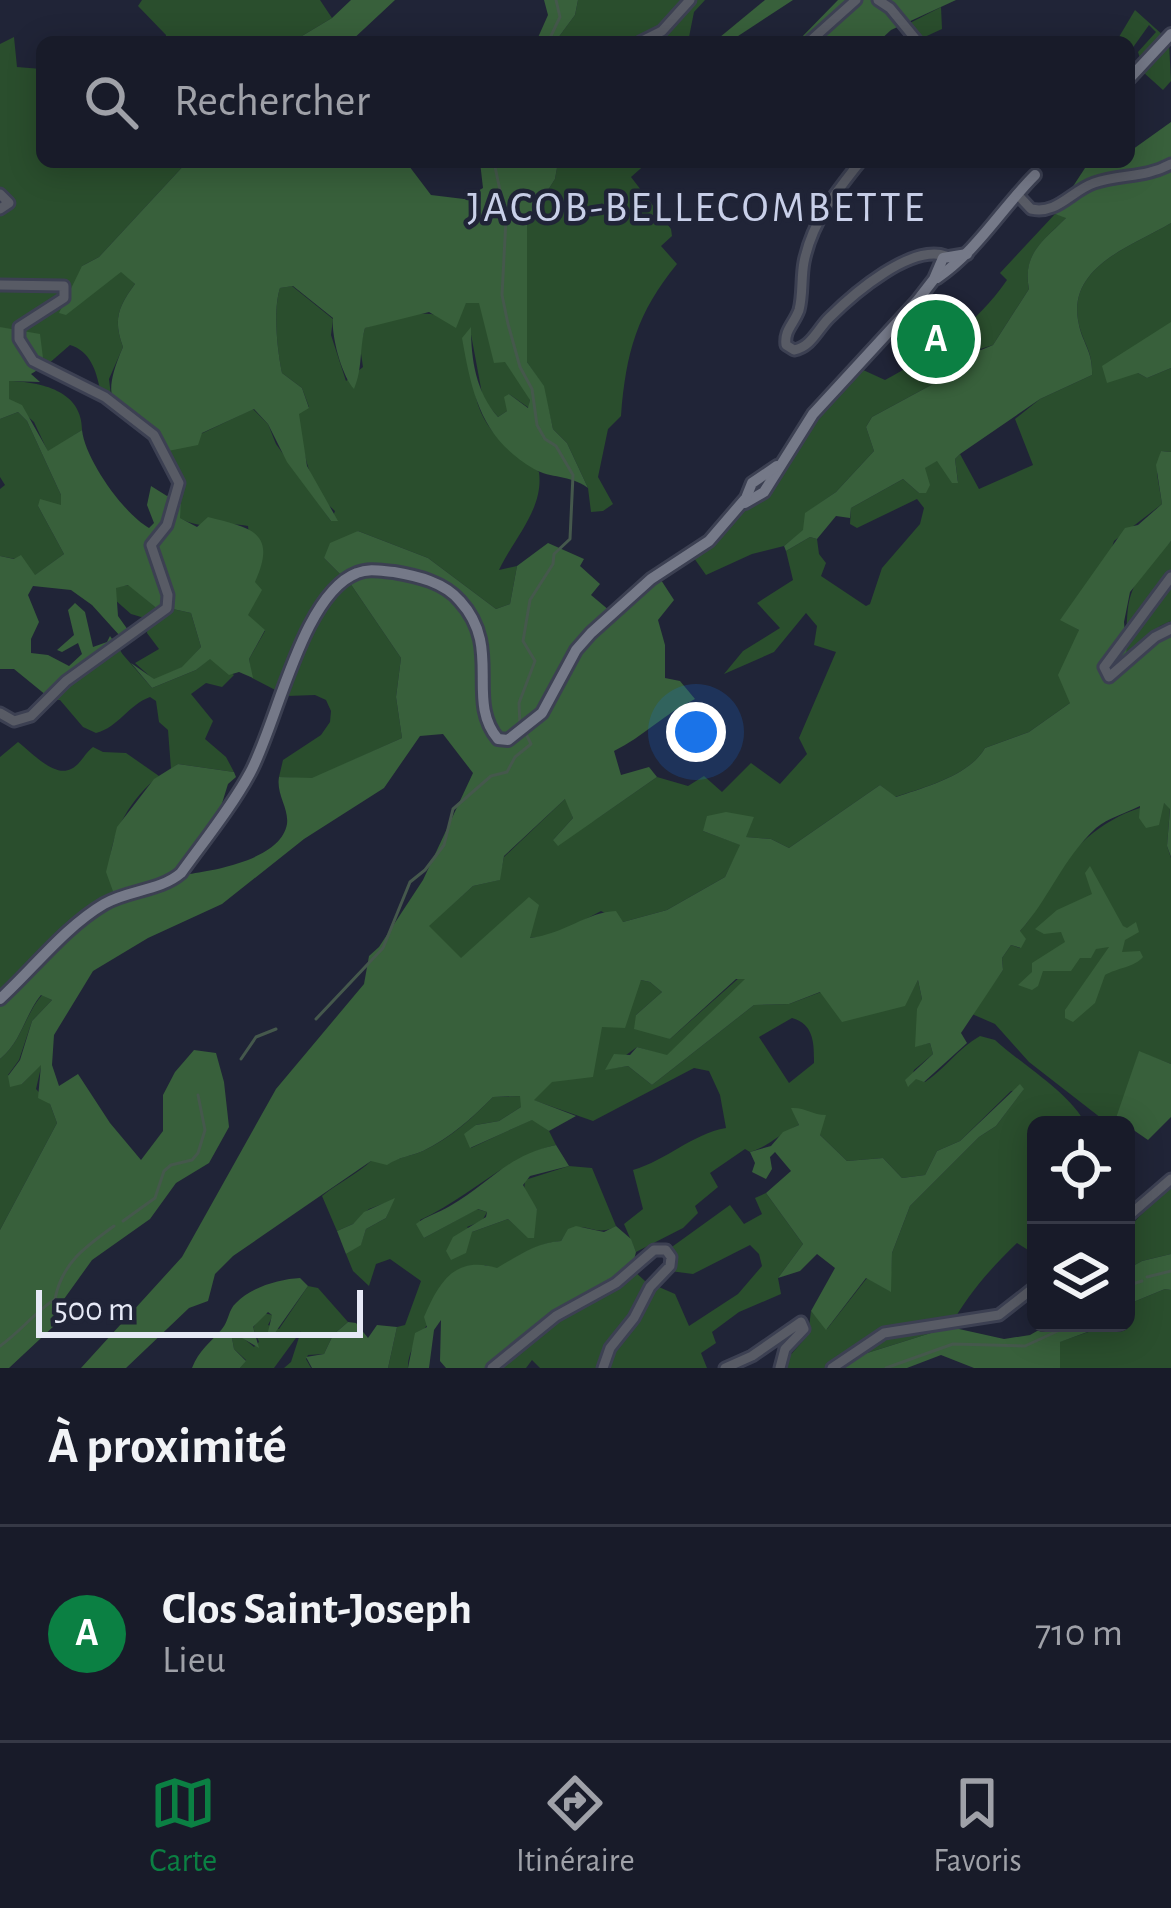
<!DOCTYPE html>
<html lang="fr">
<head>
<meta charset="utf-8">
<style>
  :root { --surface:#181b29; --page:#212431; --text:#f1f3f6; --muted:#9fa1a8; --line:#363946; --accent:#0b8043 }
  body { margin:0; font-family:"Alegreya Sans",sans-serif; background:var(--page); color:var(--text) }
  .controls { position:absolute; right:36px; bottom:36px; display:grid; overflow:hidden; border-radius:18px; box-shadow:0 6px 30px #0003 }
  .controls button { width:108px; height:108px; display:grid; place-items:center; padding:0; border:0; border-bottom:3px solid var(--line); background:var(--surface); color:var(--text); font:60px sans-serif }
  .scale { position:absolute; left:36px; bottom:30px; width:327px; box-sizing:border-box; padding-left:12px; border:6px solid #e6e9f6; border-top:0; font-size:33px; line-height:42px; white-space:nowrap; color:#e6e9f6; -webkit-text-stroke:9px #202437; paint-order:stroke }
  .you { position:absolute; left:696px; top:732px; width:42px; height:42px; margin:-30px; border:9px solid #fff; border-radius:50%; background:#1a73e8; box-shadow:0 0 0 18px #1a73e833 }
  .badge { display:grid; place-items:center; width:78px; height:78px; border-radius:50%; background:var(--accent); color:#fff; font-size:39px; font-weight:700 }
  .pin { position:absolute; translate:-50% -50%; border:6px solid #fff; box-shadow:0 3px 12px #0006 }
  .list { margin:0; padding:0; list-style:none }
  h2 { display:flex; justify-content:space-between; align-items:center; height:156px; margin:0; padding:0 48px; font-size:51px }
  h2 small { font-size:39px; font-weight:400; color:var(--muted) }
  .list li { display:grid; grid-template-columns:78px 1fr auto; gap:36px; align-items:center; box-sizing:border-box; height:216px; padding:0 48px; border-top:3px solid var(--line) }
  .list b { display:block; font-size:45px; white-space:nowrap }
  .list p { margin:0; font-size:39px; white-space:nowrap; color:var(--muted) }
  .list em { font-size:39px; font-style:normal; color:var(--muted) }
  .icon { flex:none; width:66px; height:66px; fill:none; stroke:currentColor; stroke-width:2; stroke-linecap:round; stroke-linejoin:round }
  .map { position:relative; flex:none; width:1171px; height:1368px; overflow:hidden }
  .search { position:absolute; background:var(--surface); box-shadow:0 6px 30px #0003; left:36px; right:36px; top:36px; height:132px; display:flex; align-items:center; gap:30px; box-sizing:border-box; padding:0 42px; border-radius:18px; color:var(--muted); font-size:45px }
  .sheet { height:372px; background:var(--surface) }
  nav { display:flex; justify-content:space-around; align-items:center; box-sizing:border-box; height:168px; border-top:3px solid var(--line); background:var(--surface); font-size:33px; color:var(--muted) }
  nav a { display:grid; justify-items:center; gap:6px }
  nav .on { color:var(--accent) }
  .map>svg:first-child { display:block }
  .green { fill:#2a4e2d; fill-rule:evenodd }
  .forest { fill:#38603b }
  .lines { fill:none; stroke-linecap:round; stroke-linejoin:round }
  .stream { stroke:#45584c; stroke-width:3 }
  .tertiary-casing { stroke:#3c4052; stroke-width:15 }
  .secondary-casing { stroke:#3c4052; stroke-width:16 }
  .tertiary { stroke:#585b65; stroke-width:9 }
  .secondary { stroke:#757988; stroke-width:10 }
  .labels { text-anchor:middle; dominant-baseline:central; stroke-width:9; stroke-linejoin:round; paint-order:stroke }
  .quarter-label { font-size:42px; letter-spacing:3px; fill:#c9d0e9; stroke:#202437 }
</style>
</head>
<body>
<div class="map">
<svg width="1171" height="1368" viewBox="0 0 1171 1368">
  <rect width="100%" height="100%" fill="#202437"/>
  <g class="green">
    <path d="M142 0H320L332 18 292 42H166V35L138 6Z"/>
    <path d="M578 0H705L694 12 688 42H555L575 15Z"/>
    <path d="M941 7 942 29 918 40 906 25Z"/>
    <path d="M1135 10 1165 37 1141 61 1138 52 1156 32 1149 25 1129 53V42H1116Z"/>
    <path d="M14 37 17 67 42 69V162H187L99 257 82 266 122 271 135 284C118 307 113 320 123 347L109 379 111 396 100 389C96 370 90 351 70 345L47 365 0 327V44Z"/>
    <path d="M1169 43 1171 81 1163 90 1143 72Z"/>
    <path d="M558 162H648L631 177 671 229 672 236 661 246 677 264C637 313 626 352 621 416L608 429 598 477 613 504 603 511 591 512 588 488 567 443 553 429 543 386 527 362V223L555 179Z"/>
    <path d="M1055 214 1067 217C1044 240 1022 254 1029 289L993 345 940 362 933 384 872 417 866 427 874 451 836 492 806 513 804 530 784 546 752 554 706 575 694 558 771 484 830 400 861 369 885 380C932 355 976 325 1007 280L1000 273Z"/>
    <path d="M1171 223V325L1138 373 1147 378 1171 368V452L1161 451 1157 474 1162 504 1114 541 1110 554 1061 619 1079 630 1070 703 1029 732 985 748C969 776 925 787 895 797L880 785 789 848 771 839 745 837 753 817 703 831 741 845 725 877 667 910 623 922 601 911 556 935 529 938V898L461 959 428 926 473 886 499 880 504 857 566 798 573 818 553 840 595 820 657 777 688 786 704 776 722 792 751 763 780 784 807 754 799 738 836 652 814 645 817 626 806 613 774 652 724 674 743 651 780 628 757 603 793 580 786 551 810 537 817 539 819 554 826 563 821 576 866 606 870 604 882 568 920 524 924 508 917 499 857 528 850 524 851 508 903 479 919 493 924 468 938 460 958 482 955 459 960 454 979 489 1033 465 1015 419 1040 399 1092 375C1093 349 1082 343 1078 320 1069 266 1132 246 1171 223Z"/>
    <path d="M292 286 333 319 331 335 346 381 363 367 360 347 365 328C388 321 415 308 439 316L466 303H480L487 330 530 399 529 408 509 394 507 411 498 417 483 399 470 329C473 407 473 424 539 472 544 509 514 538 499 570L517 566 510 604 496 609 428 558 358 531 324 558 352 586 401 658 396 697 402 738 312 779 279 777 283 760 321 735 330 722 331 711 326 700 315 695 287 696 252 678 249 659 265 631 247 615 254 582 248 526C220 521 207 532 179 518L181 504 171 494 175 483 163 452 253 409 268 424 276 444 331 521 335 511C308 489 302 446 298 413L309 407 302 388 282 373C277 349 273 310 280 288Z"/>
    <path d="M9 381C40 382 82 390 82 430L48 452 34 422 9 400Z"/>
    <path d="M18 412 27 421 61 495 62 506H38L64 554 34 576 15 559 0 556V489L5 485 0 477V419Z"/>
    <path d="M1171 541V621L1160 626 1126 658C1128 593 1123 591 1171 541Z"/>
    <path d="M129 585 160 611 173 609 191 613 201 647 183 667 154 680 135 663 159 649 147 633 148 619 131 614 114 599 116 587Z"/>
    <path d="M118 649 152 688 196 670 210 658 234 675 222 687 206 683 191 694 213 721 205 739 226 757 234 772 178 764 171 769 168 730 159 722 156 701 150 697C128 705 119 727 96 733L83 727 60 700H52Z"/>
    <path d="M18 742C30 751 54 778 71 769 80 765 85 753 93 747L103 752 126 753 159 776C125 803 98 852 115 894L0 997V757Z"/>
    <path d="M1163 802 1170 808 1167 846 1171 858V1064L1139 1052 1116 1125H1110L1029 1062 995 1024 972 1014 1003 970 1002 958 1011 945 1020 948V931C1038 911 1046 889 1061 867 1087 831 1120 810 1163 802Z"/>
    <path d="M740 977 746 979 667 1056 637 1047 607 1069 628 1066 652 1085 754 1005 789 1004 821 992 909 997 918 980 922 999 916 1046 930 1043 933 1054 914 1070 909 1086 916 1078 925 1082C945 1069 958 1048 980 1036L995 1040C1021 1064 1072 1094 1086 1125H1036V1243L1028 1250 1017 1243C991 1268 967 1295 950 1327L864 1354 842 1368H779L808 1335 811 1311 827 1329 867 1278 890 1291 892 1253 910 1206 979 1137 996 1126 1023 1090 1011 1091 960 1141 937 1151 925 1175 902 1178 883 1158 847 1161 820 1135 812 1115 792 1108 799 1125C780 1133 770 1146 750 1152L745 1149 710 1173 718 1187 695 1206 698 1213 683 1228 636 1252 624 1224 643 1209 633 1170C667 1160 692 1134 726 1128L720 1095 709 1071 694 1068 593 1121 533 1100 641 980 650 982 662 992 636 1015 670 1039ZM792 1018C815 1024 814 1046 814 1063L789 1083 759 1037Z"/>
    <path d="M42 995 52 1000 32 1021 19 1060 8 1075 22 1084 42 1063 36 1089 50 1104 57 1123 0 1230V1059C22 1041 24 1016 42 995Z"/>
    <path d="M521 1096V1107L499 1121 476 1125 471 1148 533 1119 549 1131 556 1145C507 1156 467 1199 420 1220L424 1238 477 1209 487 1212 482 1221 467 1227 472 1232 508 1219 528 1237 537 1209 524 1191 525 1180 569 1166 592 1168 616 1226C593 1241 578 1211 561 1241 537 1243 518 1256 497 1269L485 1265C463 1288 406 1335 408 1368H388L397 1327 405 1325 421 1281 390 1259 376 1264 369 1286 353 1271 346 1254 361 1244 366 1229 386 1218 393 1200 369 1209 353 1224 337 1231 322 1196C339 1182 358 1174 372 1160L387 1164C399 1157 411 1156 423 1151 451 1138 472 1118 493 1097Z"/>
    <path d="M1171 1182V1254L1142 1261 1126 1270V1231Z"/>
    <path d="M766 1193 803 1244 778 1278 781 1294 739 1312 712 1332 716 1343 701 1353 707 1368H540L532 1360 526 1368H485C530 1332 577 1286 634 1271L645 1281 675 1294 689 1326 738 1294 762 1266 759 1254 750 1245 693 1274 670 1271 669 1249 730 1205 744 1224 762 1214 755 1198Z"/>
    <path d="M308 1286 318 1288 348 1322 333 1335 324 1354 308 1355 306 1359 311 1368H284L291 1362 301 1331 274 1368H240L246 1360 234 1349 232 1338 242 1337 254 1347 259 1342 253 1328 263 1313 273 1315 268 1325 279 1329Z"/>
    <path d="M1165 1289 1171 1290V1368H1060L1059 1342 1100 1328 1101 1323H1126V1305Z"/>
  </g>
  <g class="forest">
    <path d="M351 0H395L350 42H292L332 18Z"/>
    <path d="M544 0H578L575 15 555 42H536L548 15Z"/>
    <path d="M765 0H793L729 42H714Z"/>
    <path d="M838 0H956L891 30 878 42H797Z"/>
    <path d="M1171 122V223C1132 246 1069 266 1078 320 1082 344 1093 350 1092 375L1040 399 960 454 955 459 958 483H952L937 461 925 468 930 485 926 493H919L903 479 851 508 850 518 836 516 817 539 810 537 786 551 784 546 803 530 805 513 836 492 874 451 866 427 872 417 933 384 940 362 955 339 981 350 993 345 1029 289C1022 254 1043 241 1066 218L1055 214 1085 168 1129 162V152Z"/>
    <path d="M187 162H406L431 195 464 199 483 188 480 162H558L555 179 527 223V362L544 386 553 429 567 443 588 488C569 474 551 479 534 469 481 438 472 394 462 338L471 327C471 360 476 392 498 417L507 411 504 397 509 394 528 408 530 400 505 362 494 363 479 303H466L456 328 429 312 365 328C359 350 363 368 354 389 342 376 331 336 333 318L293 286 280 288C273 310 277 348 282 373L302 388 309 408 299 414 307 466 338 521H331L287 462 268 424 254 409 202 433 198 445 163 452C128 405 92 418 123 347 113 320 118 307 135 284L121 272 66 315 59 313 82 266 99 257Z"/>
    <path d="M1171 322V368L1147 378 1138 373 1107 383 1102 366Z"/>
    <path d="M0 327 40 334 44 366 31 374 40 382 9 381V399L22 405 48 451 82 430C85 459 123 513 149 528L154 523 147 505 151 486 167 496 171 494 181 504 180 518 197 527 208 517C250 528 278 531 255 582L262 590 248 615 265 630 249 659 253 678 239 672 229 675 210 659 196 670 152 688 131 663 154 679 182 667 201 647 191 613 173 609 160 611 128 585 116 588 118 616 128 630 120 636 92 605 71 590 33 586 28 595 39 622 31 639V653L48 655 69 666 82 654 78 643 62 652 57 650 74 635 68 610 75 603 85 612 93 647 107 642 110 636 123 655 118 649 52 700 14 669H0V556L14 559 21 555 35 575 64 554 38 506 40 499 61 505V495L27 421 18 412 0 419Z"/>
    <path d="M1161 451 1171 452V541L1130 592 1124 622 1127 657 1171 621V857L1167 846 1170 809 1164 803 1159 825 1146 828 1139 818 1140 806C1126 813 1108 818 1096 828 1063 858 1049 899 1020 931L1026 939 1021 948 1011 945 1002 958 1003 970 961 1033 967 1043 924 1082 916 1079 908 1087 905 1080 933 1054 930 1043 915 1047 917 1009 922 999 918 980 905 1006 842 1022 820 992 789 1004 754 1005 652 1085 628 1066 605 1070 614 1054 630 1055 637 1047 667 1055 745 979H736L670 1039 634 1029 636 1015 662 992 650 982 641 980 625 1028 602 1027 593 1077 552 1082 534 1100 576 1116 549 1131 532 1120 470 1148 464 1134 476 1125 499 1121 521 1107 520 1096 493 1097C472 1118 450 1138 423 1151 411 1156 399 1157 387 1165L371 1161 233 1256 215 1274 208 1301 189 1308 126 1368H81L182 1257 276 1089 364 984 369 956 379 947 423 880 473 773 443 734 420 736 384 788 304 839 222 904 148 938 93 971 54 1035 52 1065 59 1086 78 1074 110 1123 141 1160 163 1131V1095L175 1072 194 1050 216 1053 224 1082 229 1127 209 1163 176 1183 150 1219 92 1260 54 1313 55 1325 9 1368H0V1230L57 1123 50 1104 38 1098 41 1065 22 1084 10 1087 8 1076 20 1060 32 1021 52 1000 41 995C24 1016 22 1041 0 1059V997L114 894 106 872 117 827 154 779 178 764 234 772 236 777 228 784 219 813 183 864 189 874C216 870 281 859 287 824 289 808 276 794 279 777L312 778 402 738 396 697 401 658 352 586 324 558 330 543 358 531 428 558 496 609 510 604 517 566 548 543 584 559 580 566 600 584 591 595 610 611 661 580 674 600 658 620 665 645V678L680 681 695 699C665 713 643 737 614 751L621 775 649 767 657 777 558 846 553 840 573 818 565 799 504 856 500 880 473 886 429 926 461 958 529 897 539 905 530 938C564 934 587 912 616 911L623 922 667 910 725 877 740 845 703 831 707 816 726 812 754 817 746 837 771 839 789 848 880 785 896 797C925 787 969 776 985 748L1029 732 1070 703 1058 675 1079 630 1060 620 1125 528 1138 525 1162 504 1156 465Z"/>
    <path d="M1090 866 1123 926 1127 928 1136 922 1139 932 1125 940 1122 952 1140 951 1143 957C1135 967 1117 968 1105 975L1095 1003 1073 1022 1065 1018V1010L1109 947 1096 949 1091 958H1080L1071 971H1043L1038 986 1032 990 1018 985 1032 972V963L1065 942 1061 932 1044 934 1035 929 1057 910 1092 894 1085 873Z"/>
    <path d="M1139 1051 1171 1064V1117L1148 1140 1116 1118Z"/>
    <path d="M1020 1084 1024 1089 996 1126 979 1137 910 1206 892 1253 891 1292 866 1278 826 1330 811 1311 835 1268 817 1254 800 1271 778 1278 803 1244 766 1193 791 1171 775 1152 770 1157 772 1169 766 1179 752 1172 755 1163 750 1152 771 1146 783 1132 799 1125 791 1108C805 1107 812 1115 826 1115L820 1135 847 1161 883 1158 902 1178 925 1175 937 1151 960 1141Z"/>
    <path d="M556 1145 569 1166 530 1176 523 1185 537 1209 534 1238H528L508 1219 472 1232 466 1253 451 1260 446 1251 453 1237 486 1217 487 1212 478 1209 424 1238 416 1224C426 1216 438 1213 450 1206 491 1183 505 1156 556 1145Z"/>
    <path d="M395 1198 386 1218 366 1229 361 1245 346 1254 337 1231 353 1224 364 1212Z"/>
    <path d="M576 1226 604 1232 616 1226 631 1239 636 1252 634 1260 615 1276 569 1302 485 1368H446L440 1361 441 1320 434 1330 429 1368H408L415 1333 427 1327 424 1317C439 1282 455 1255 497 1268 518 1256 537 1242 561 1241L568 1229Z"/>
    <path d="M1171 1254V1290L1165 1289 1126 1305V1270L1142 1261Z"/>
    <path d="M300 1278 308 1286 272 1337 267 1336 272 1315 268 1312 253 1327 259 1348 237 1335 232 1338 234 1349 246 1361 240 1368H192C199 1350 210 1343 222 1329 229 1321 228 1310 236 1303 251 1287 280 1279 300 1278Z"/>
    <path d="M348 1322 356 1323 368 1338 377 1325 397 1327 388 1368H312L306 1357 324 1354 333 1335Z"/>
    <path d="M1051 1323H1101V1327L1060 1342V1368H974L941 1355 907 1368H842L864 1354 950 1327 1004 1339 1030 1335Z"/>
  </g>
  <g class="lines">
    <g class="stream">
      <path d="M548 42 560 17 556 0"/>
      <path d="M494 162 506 219 502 295 508 324 520 367 532 389 537 425 545 439 556 446 573 475 570 539 554 554 553 564 530 600 523 641 535 661 519 703 520 726"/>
      <path d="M316 1019 383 948 410 882 425 870 444 845 453 809 491 776 507 772 515 757 531 744 526 734"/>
      <path d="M241 1059 256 1037 276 1029"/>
      <path d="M123 1221 155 1198 164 1171 171 1165 192 1160 198 1153 205 1130 198 1095"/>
      <path d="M1147 1277 1171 1271"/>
      <path d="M1126 1286 1142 1281"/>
      <path d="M0 1346C20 1332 35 1312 55 1299 62 1263 85 1247 114 1226"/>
      <path d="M886 1368 953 1344 1025 1346 1075 1323"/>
    </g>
    <defs>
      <g id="tertiary">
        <path d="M878 0 890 8 918 42"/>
        <path d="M640 42 662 31 690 0"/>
        <path d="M809 42 856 0"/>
        <path d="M860 162C835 193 812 222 804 262 801 278 803 295 799 310 794 324 784 330 786 345L794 350C811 347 817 330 829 318 854 293 911 244 946 256"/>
        <path d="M0 194 9 203 0 209"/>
        <path d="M1017 194 1031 209C1057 215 1071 191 1094 183 1120 174 1146 178 1171 164"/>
        <path d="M0 285 64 286V298L19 327V339L33 361 105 397 154 435 179 483 167 525 151 545 168 595 167 608 66 681 31 716 14 721 0 713"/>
        <path d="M1171 577 1104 667 1109 677 1155 637 1171 629"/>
        <path d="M1126 1218 1171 1179"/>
        <path d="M492 1368 556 1316 616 1283 654 1250H666L671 1257 670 1266 650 1287 634 1318 610 1348 603 1368"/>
        <path d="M725 1368 752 1356 801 1322 804 1329 785 1349 780 1368"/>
        <path d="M832 1368 884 1333 999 1315 1036 1286"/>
      </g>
      <g id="secondary">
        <path d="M1129 79 1171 34"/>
        <path d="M937 278C977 251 1001 209 1035 175"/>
        <path d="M745 503 764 492 813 414 917 301 934 279 943 258 967 254"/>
        <path d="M0 999C33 969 65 927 104 904 128 890 160 891 181 873 204 841 231 808 250 773 277 724 302 594 357 573 369 568 381 571 394 572 417 576 444 582 460 601 503 648 465 700 498 739L508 740 542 713 576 650 591 633 651 579 709 541 746 498 752 483 777 466"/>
      </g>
    </defs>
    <use href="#tertiary" class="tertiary-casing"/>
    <use href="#secondary" class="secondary-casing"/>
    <use href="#tertiary" class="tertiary"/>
    <use href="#secondary" class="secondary"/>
  </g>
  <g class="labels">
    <g class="quarter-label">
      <text x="697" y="208">JACOB-BELLECOMBETTE</text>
    </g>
  </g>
</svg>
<div class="controls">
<button><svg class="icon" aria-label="locate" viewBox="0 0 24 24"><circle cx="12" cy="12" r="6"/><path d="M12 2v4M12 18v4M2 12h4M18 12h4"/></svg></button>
<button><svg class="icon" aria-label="layers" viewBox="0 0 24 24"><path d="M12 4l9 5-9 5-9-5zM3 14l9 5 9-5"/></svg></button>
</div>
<div class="scale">500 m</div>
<div class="you"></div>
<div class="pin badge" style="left:936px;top:339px">A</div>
<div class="search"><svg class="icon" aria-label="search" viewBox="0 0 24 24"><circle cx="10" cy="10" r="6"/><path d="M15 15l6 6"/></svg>Rechercher</div>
</div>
<section class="sheet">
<h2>À proximité<small></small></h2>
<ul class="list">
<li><span class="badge">A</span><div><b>Clos Saint-Joseph</b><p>Lieu</p></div><em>710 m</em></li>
</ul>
</section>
<nav>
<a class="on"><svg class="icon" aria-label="map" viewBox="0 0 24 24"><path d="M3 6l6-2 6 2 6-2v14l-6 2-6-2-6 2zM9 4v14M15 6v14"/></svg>Carte</a>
<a><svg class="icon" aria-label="directions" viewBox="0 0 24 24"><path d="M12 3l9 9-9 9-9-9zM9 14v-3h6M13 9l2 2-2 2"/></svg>Itinéraire</a>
<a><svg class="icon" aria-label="saved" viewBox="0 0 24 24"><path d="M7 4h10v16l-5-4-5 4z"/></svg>Favoris</a>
</nav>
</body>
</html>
